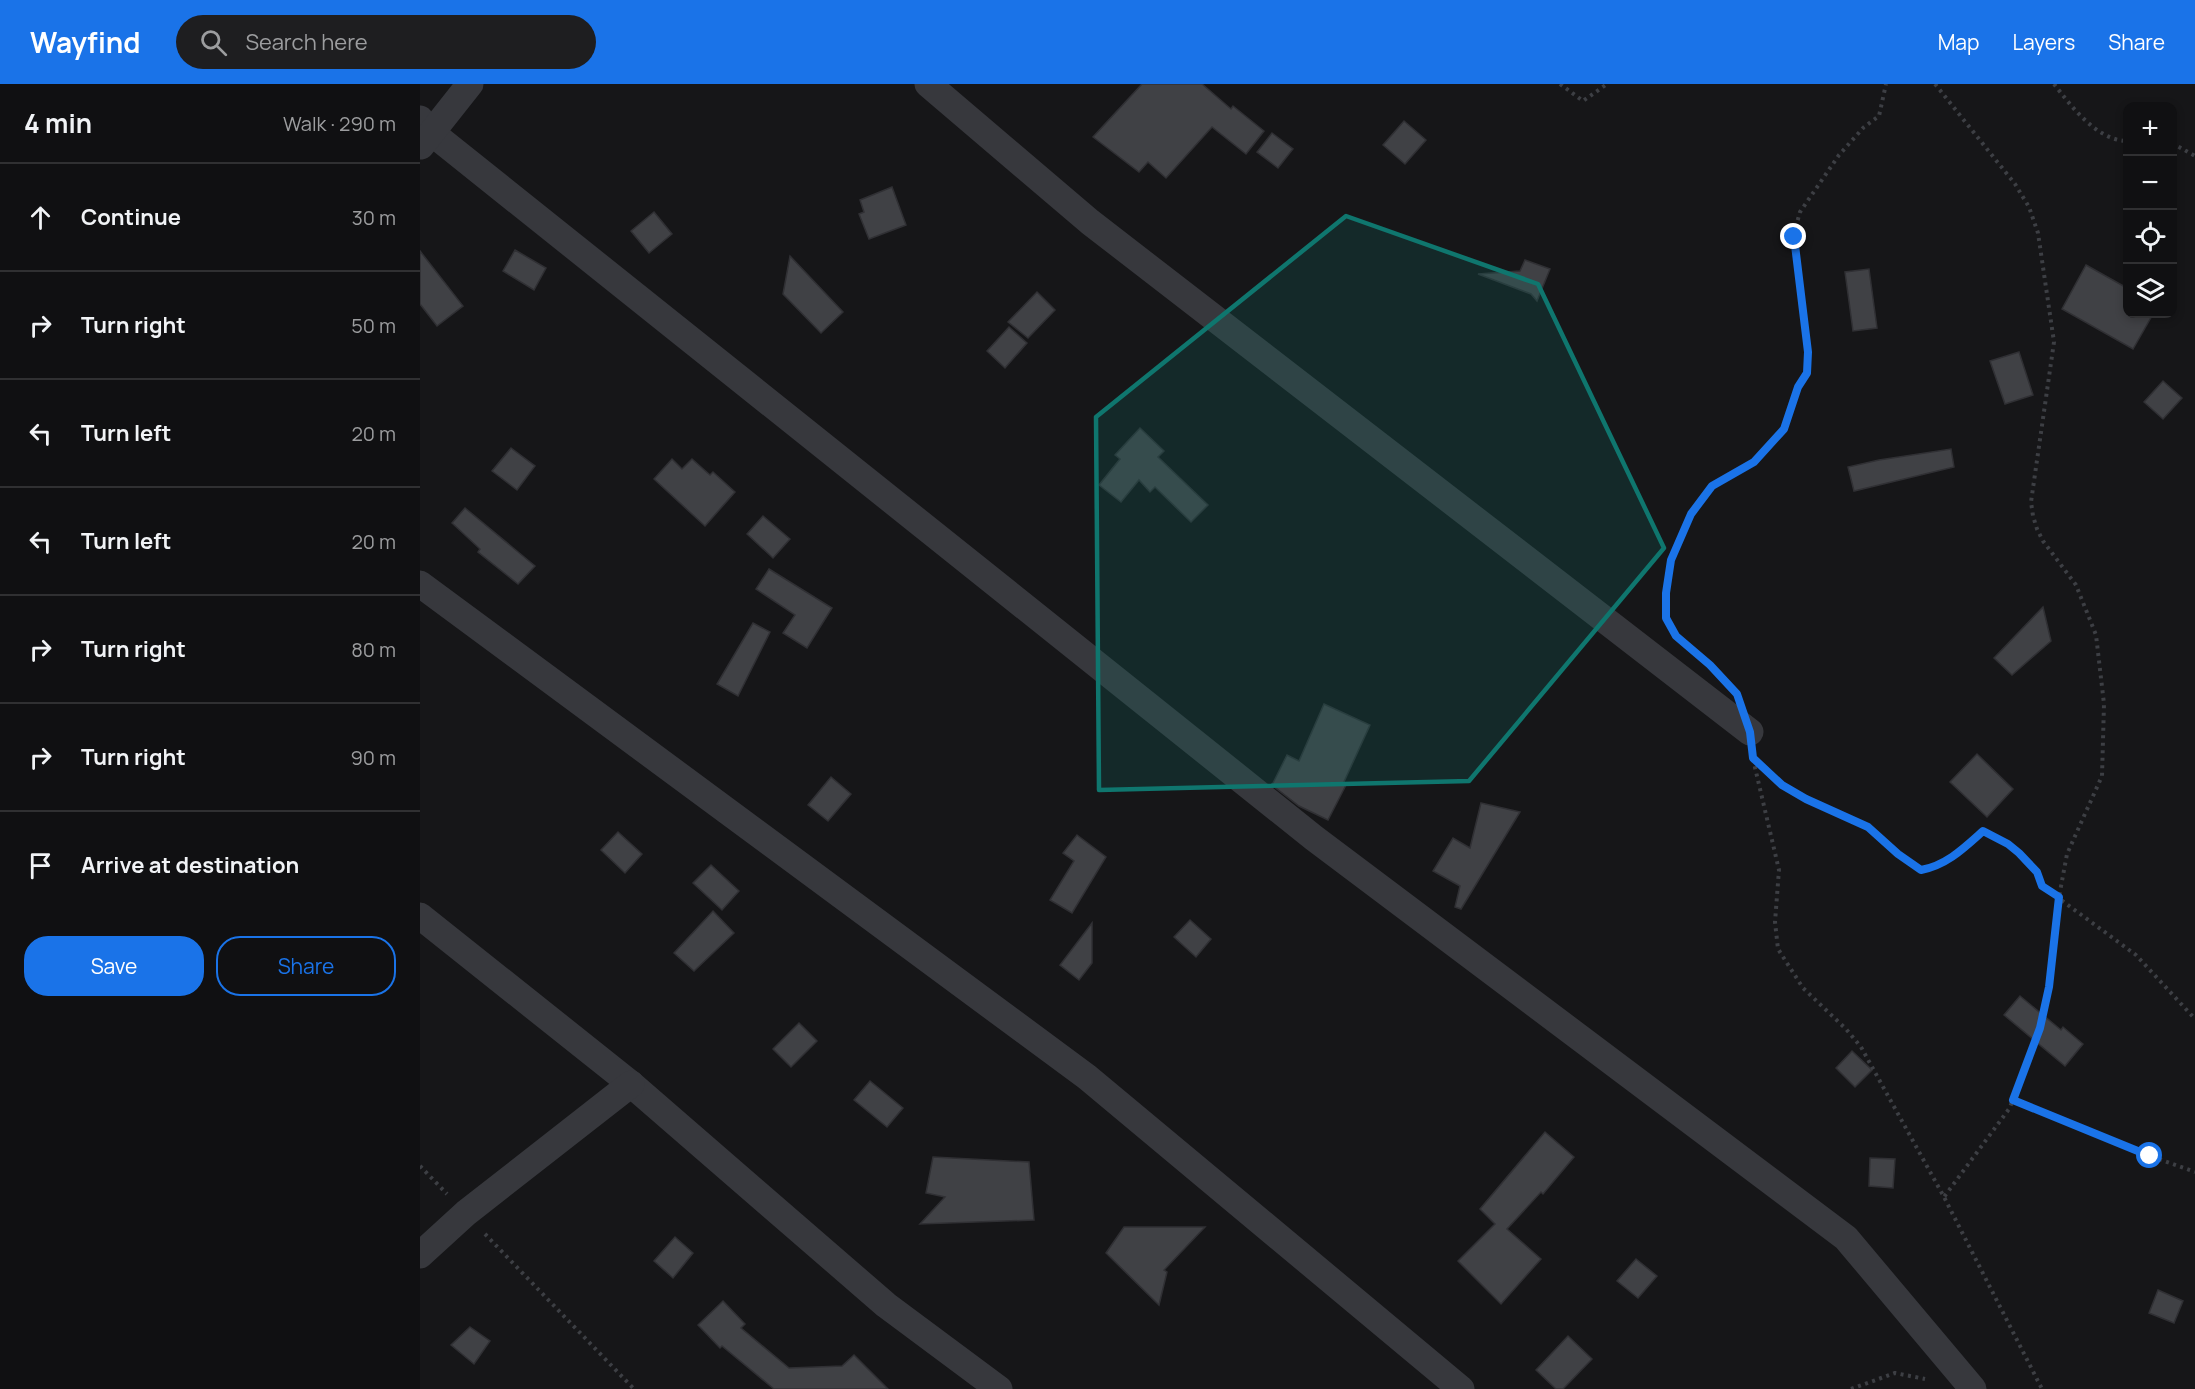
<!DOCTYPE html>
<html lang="en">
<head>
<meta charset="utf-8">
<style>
  :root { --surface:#101012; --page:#1e1e20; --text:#f1f3f6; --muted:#9c9d9f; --line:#303032; --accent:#1a73e8 }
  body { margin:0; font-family:Manrope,sans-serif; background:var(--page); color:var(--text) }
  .controls { position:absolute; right:18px; top:18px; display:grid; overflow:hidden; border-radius:12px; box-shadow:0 3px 9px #0003 }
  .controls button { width:54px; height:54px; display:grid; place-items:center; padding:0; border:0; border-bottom:2px solid var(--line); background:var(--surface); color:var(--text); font:30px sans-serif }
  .stop { position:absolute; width:18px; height:18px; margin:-14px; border:4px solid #1a73e8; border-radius:50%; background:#fff }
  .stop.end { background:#1a73e8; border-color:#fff; box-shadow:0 2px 6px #0008 }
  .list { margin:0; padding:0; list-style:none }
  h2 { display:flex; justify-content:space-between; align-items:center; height:78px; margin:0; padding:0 24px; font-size:26px }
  h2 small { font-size:20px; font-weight:400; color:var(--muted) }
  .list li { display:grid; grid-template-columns:39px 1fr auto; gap:18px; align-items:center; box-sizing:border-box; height:108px; padding:0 24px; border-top:2px solid var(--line) }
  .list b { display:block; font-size:22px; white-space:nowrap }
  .list em { font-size:20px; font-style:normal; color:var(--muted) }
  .actions { display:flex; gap:12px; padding:18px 24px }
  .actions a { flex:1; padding:14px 0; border:2px solid var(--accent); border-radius:24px; text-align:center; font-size:21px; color:var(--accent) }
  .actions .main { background:var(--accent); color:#fff }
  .icon { flex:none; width:33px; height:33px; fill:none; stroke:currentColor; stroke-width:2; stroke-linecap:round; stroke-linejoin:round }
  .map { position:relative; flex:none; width:1775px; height:1305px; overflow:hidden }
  header { display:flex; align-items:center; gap:36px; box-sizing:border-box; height:84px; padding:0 30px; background:var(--accent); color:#fff }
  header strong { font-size:28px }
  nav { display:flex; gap:33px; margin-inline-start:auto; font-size:21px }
  .search { width:420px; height:54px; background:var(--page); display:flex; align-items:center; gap:15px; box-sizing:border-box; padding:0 21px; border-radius:33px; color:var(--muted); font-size:22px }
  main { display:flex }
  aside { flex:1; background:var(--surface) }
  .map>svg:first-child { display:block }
  .building { fill:#404145; stroke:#303034; stroke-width:1.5 }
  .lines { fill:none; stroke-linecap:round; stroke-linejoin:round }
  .path { stroke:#3d3f44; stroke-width:4; stroke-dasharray:3 4.5; stroke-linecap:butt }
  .minor { stroke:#37383d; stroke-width:27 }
  .route { stroke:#1a73e8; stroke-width:8 }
  .marked { fill:#0f766e; fill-opacity:0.2; stroke:#0f766e; stroke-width:4.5; stroke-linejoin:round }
</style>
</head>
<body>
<header>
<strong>Wayfind</strong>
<div class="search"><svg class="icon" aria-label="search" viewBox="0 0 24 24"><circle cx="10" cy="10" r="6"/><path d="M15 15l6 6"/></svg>Search here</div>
<nav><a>Map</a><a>Layers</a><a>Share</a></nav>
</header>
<main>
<aside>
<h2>4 min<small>Walk · 290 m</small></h2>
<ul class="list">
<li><svg class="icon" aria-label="ahead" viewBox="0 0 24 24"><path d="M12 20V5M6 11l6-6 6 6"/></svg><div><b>Continue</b></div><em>30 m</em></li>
<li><svg class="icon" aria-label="right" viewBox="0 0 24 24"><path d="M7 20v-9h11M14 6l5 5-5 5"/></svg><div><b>Turn right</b></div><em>50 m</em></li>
<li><svg class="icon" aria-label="left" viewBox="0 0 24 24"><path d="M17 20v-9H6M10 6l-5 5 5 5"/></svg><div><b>Turn left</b></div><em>20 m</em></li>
<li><svg class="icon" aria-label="left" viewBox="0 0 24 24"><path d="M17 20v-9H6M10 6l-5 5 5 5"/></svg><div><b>Turn left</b></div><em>20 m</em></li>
<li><svg class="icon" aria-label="right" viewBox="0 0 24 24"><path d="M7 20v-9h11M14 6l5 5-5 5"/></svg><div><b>Turn right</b></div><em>80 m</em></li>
<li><svg class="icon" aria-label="right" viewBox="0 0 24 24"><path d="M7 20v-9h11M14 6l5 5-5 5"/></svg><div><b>Turn right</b></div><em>90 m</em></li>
<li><svg class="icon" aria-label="arrive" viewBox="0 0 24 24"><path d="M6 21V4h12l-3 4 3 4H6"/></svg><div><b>Arrive at destination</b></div></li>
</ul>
<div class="actions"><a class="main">Save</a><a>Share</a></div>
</aside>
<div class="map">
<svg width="1775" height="1305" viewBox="0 0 1775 1305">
  <rect width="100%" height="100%" fill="#161618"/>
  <g class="building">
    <path d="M722 0H782L811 25 813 22 844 47 826 70 792 43 746 94 728 78 719 88 673 53Z"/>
    <path d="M984 37 1006 56 985 80 963 61Z"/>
    <path d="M852 49 873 65 858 84 837 68Z"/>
    <path d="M472 103 486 141 449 155 439 130 444 128 440 116Z"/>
    <path d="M234 128 252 150 229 169 211 147Z"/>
    <path d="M95 166 126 184 114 206 83 187Z"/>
    <path d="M0 167 43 222 17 242 0 220Z"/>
    <path d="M370 172 423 228 401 249 363 210Z"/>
    <path d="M1105 176 1130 185 1117 217 1111 210 1058 190 1100 187Z"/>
    <path d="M1666 181 1707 204V230H1733L1713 265 1642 225Z"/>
    <path d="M1449 185 1457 244 1433 247 1425 188Z"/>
    <path d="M617 208 635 226 608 254 588 238Z"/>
    <path d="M589 243 607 259 585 284 567 267Z"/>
    <path d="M1599 268 1613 311 1585 320 1570 277Z"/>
    <path d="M1743 297 1762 314 1743 335 1724 318Z"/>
    <path d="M720 344 744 367 738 373 788 421 771 438 735 403 730 408 719 396 701 418 679 401 700 375 695 371Z"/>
    <path d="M91 364 115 382 97 406 72 387Z"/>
    <path d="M1531 365 1534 383 1434 407 1428 383 1459 376Z"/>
    <path d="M252 375 262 385 272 375 290 391 293 388 315 408 285 442 234 395Z"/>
    <path d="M45 424 115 482 98 500 58 468 60 465 32 439Z"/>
    <path d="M343 432 370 455 353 474 327 450Z"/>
    <path d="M349 485 412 524 387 564 363 549 375 531 336 505Z"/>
    <path d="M1623 523 1631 557 1592 591 1574 574Z"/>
    <path d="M333 539 350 548 318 612 297 600Z"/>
    <path d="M904 620 950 641 923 700 926 701 908 736 879 722 852 701 867 671 879 677Z"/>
    <path d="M1557 670 1593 705 1567 733 1530 698Z"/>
    <path d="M411 693 431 710 408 737 388 721Z"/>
    <path d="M1061 719 1100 728 1041 825 1035 823 1040 802 1013 787 1033 754 1050 764Z"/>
    <path d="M198 748 222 770 205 789 181 766Z"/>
    <path d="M657 751 686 773 652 829 630 816 654 777 643 769Z"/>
    <path d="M291 781 319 807 302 826 273 799Z"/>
    <path d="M293 827 314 849 274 887 254 869Z"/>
    <path d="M770 836 791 855 776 873 754 853Z"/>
    <path d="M672 839V879L659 896 640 881Z"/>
    <path d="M1600 912 1641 946 1643 943 1663 960 1645 982 1584 931Z"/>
    <path d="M379 939 397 957 371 983 353 965Z"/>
    <path d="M1432 967 1452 986 1435 1003 1416 984Z"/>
    <path d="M450 997 483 1024 467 1043 434 1016Z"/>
    <path d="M1125 1048 1154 1073 1123 1110 1121 1108 1087 1145 1121 1175 1081 1220 1038 1177 1075 1140 1060 1125Z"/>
    <path d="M513 1073 609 1078 614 1136 500 1140 525 1113 506 1109Z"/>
    <path d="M1450 1074 1475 1075 1473 1104 1449 1102Z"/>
    <path d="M704 1143H785L744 1186 747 1188 739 1221 686 1169Z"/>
    <path d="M255 1153 273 1169 253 1194 234 1177Z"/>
    <path d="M1216 1175 1237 1192 1218 1214 1197 1197Z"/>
    <path d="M1738 1206 1763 1217 1754 1239 1729 1229Z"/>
    <path d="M303 1217 325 1240 321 1244 369 1284 422 1282 434 1271 468 1305H354L302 1262 300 1264 278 1241Z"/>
    <path d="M50 1243 70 1257 54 1280 31 1261Z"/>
    <path d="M1148 1252 1172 1275 1143 1305H1136L1116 1286Z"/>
  </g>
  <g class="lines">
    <g class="path">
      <path d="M1140 0 1163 17 1187 0"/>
      <path d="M1515 0 1595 100 1609 123 1618 149 1634 258 1611 418 1613 432 1617 445 1623 457 1656 501 1676 551 1684 620 1682 692 1647 770 1639 813 1629 903 1620 944 1593 1016 1589 1025 1524 1113"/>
      <path d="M1634 0C1651 22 1677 57 1708 57"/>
      <path d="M1752 59 1775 72"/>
      <path d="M1256 552 1246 534V509L1251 476 1271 430 1292 402 1334 378 1364 345 1378 303 1387 289 1388 268 1373 153 1380 128 1419 71 1444 43 1459 32 1466 0"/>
      <path d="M1333 675 1359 786 1355 838 1358 865 1383 904 1426 945 1441 963 1524 1113 1622 1305"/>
      <path d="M1335 676 1362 701 1386 715 1448 743 1478 770 1501 786C1527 781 1544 764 1563 747 1588 759 1613 775 1622 802L1716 871 1775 935"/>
      <path d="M1593 1016 1730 1072 1775 1088"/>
      <path d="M0 1082 27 1110"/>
      <path d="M65 1150 214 1305"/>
      <path d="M1431 1305 1475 1289 1505 1295"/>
    </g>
    <g class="minor">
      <path d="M508 0 670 138 1330 648"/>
      <path d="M0 35 12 49 894 754 1426 1154 1553 1305"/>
      <path d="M1 62 50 0"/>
      <path d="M0 500 667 993 1041 1305"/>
      <path d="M0 832 211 1000 466 1221 579 1305"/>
      <path d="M0 1171 46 1129 211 1000"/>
    </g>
  </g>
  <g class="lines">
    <path class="route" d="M1374 153 1388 268 1387 289 1378 303 1364 345 1334 378 1292 402 1271 430 1251 476 1246 509V534L1256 552 1290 581 1317 610 1330 648 1333 674 1362 701 1386 715 1448 743 1478 770 1501 786C1527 781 1544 764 1563 747L1588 760 1599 769 1617 788 1622 802 1639 813 1629 903 1620 944 1593 1016 1730 1072"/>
  </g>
  <path class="marked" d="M926 132 1118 200 1244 464 1049 697 679 706 676 333Z"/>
</svg>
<div class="controls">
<button>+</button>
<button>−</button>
<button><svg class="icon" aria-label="locate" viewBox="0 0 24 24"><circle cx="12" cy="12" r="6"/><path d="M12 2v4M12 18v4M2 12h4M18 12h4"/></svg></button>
<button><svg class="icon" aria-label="layers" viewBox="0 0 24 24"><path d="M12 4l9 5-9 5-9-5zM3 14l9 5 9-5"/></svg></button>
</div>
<div class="stop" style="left:1730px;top:1072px"></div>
<div class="stop end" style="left:1374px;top:153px"></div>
</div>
</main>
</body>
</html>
